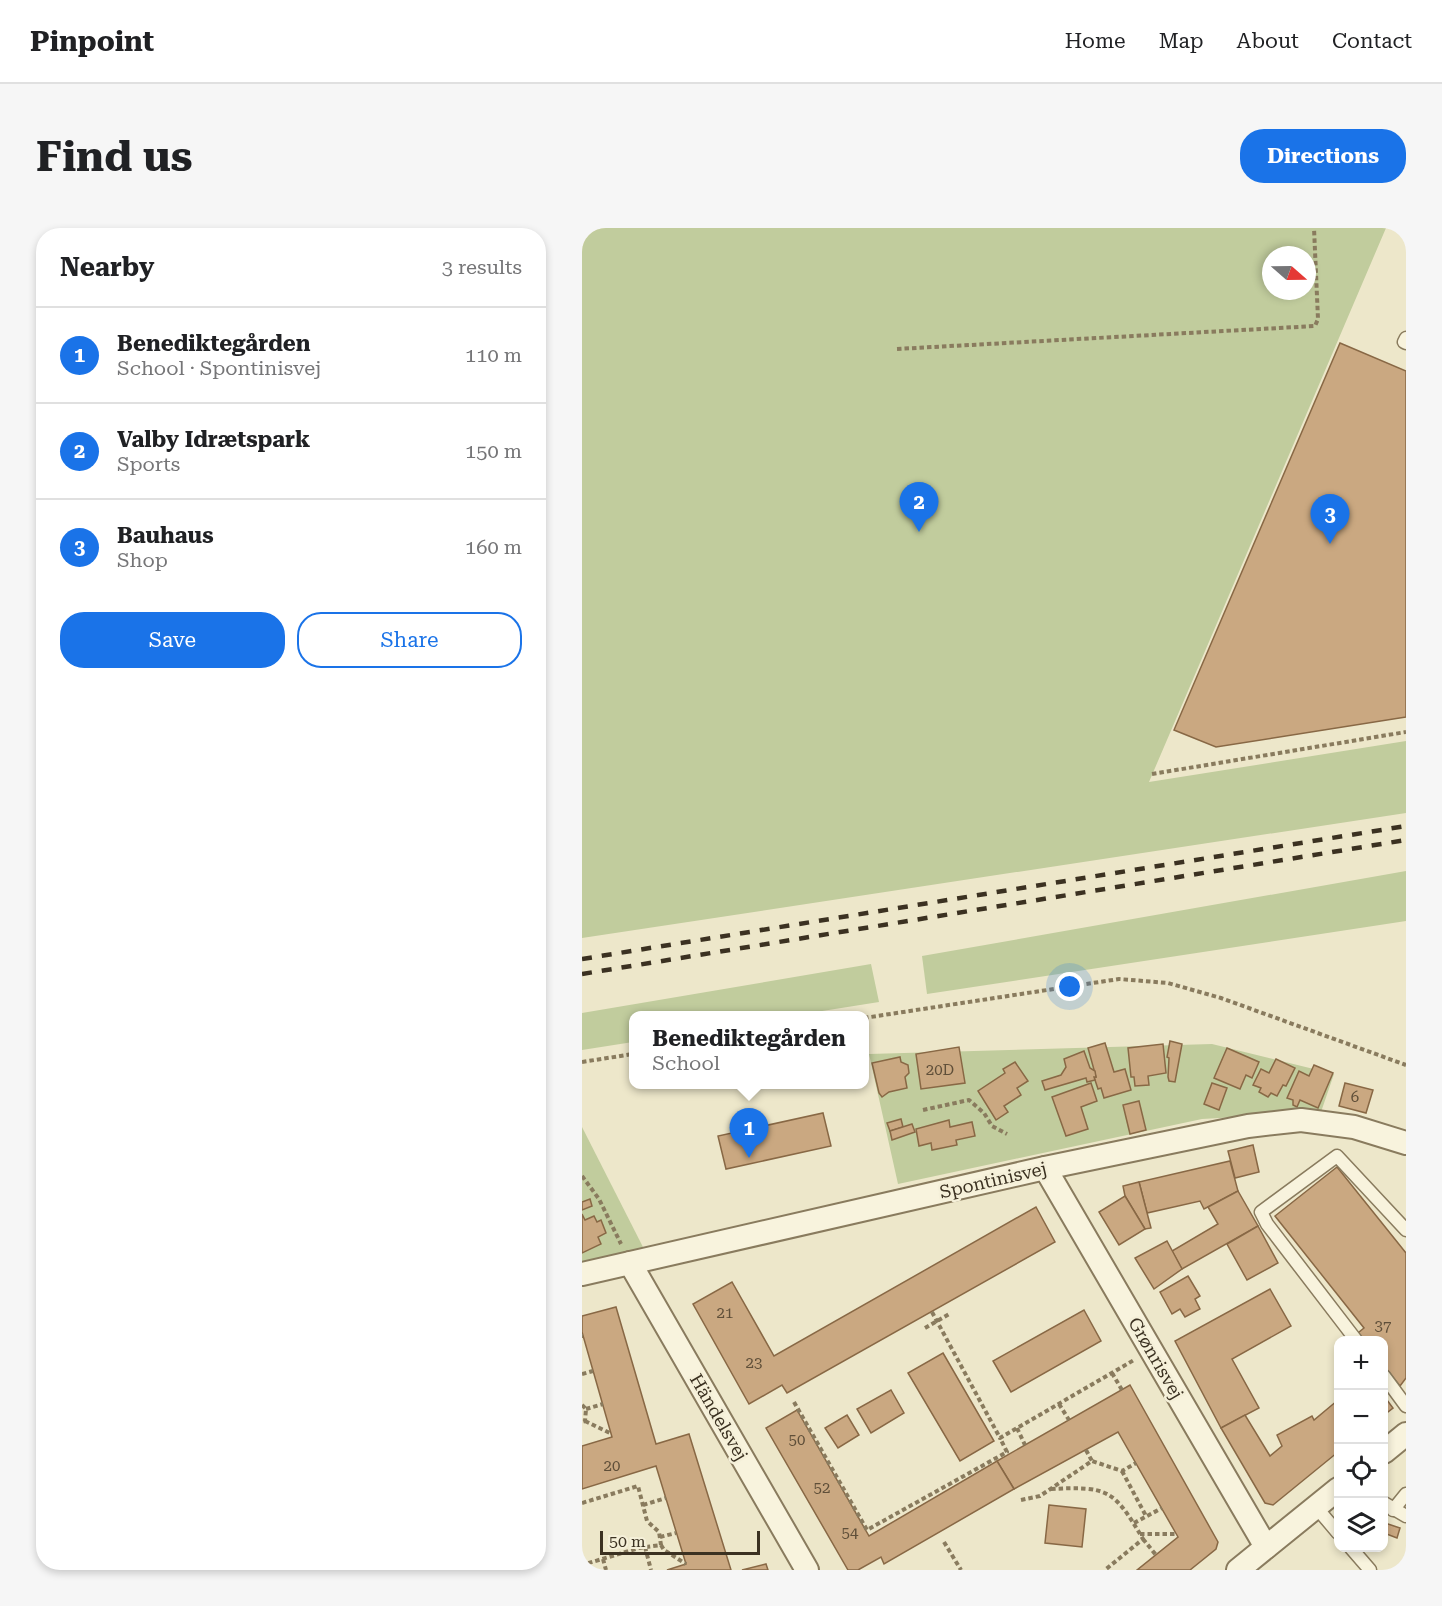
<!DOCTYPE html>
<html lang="en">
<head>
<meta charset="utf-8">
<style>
  :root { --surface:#fff; --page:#f6f6f6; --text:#202124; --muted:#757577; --line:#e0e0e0; --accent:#1a73e8 }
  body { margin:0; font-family:"Roboto Serif",serif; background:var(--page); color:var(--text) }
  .controls { position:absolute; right:18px; bottom:18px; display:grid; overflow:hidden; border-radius:12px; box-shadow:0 3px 9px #0003 }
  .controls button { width:54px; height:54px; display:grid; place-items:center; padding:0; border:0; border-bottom:2px solid var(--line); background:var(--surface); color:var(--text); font:30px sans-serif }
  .compass { position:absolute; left:680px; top:18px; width:54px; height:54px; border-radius:50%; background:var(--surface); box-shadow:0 3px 9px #0003; rotate:110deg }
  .scale { position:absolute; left:18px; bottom:15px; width:160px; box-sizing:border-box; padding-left:6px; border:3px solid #3b3121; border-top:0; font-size:16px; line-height:21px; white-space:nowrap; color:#3b3121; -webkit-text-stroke:4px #f5f0d9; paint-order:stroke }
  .you { position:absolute; left:488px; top:759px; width:21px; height:21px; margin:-15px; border:4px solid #fff; border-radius:50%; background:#1a73e8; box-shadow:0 0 0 9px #1a73e833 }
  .badge { display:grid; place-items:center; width:39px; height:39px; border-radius:50%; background:var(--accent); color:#fff; font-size:20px; font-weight:700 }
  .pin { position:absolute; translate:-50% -50px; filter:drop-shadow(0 2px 3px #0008) }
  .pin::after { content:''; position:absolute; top:32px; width:21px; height:18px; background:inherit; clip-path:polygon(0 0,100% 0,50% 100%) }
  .popup { position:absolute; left:47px; top:783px; width:240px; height:78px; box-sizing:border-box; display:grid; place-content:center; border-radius:12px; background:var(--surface); filter:drop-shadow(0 2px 4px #0005); font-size:20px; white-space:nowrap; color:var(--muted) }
  .popup b { font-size:22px; color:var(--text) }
  .popup::after { content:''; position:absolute; left:50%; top:100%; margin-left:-12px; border:12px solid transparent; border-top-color:var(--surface) }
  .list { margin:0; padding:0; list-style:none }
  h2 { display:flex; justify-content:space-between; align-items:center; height:78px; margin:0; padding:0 24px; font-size:26px }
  h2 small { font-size:20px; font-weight:400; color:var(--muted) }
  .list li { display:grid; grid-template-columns:39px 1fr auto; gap:18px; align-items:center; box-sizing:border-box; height:96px; padding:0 24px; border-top:2px solid var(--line) }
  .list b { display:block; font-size:22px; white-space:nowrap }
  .list p { margin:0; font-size:20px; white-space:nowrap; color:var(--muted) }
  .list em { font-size:20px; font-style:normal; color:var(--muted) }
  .actions { display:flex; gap:12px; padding:18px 24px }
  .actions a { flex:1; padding:14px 0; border:2px solid var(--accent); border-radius:24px; text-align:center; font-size:21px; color:var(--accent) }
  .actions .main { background:var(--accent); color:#fff }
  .icon { flex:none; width:33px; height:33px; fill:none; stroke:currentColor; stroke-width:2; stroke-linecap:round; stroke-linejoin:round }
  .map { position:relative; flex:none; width:824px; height:1342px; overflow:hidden; border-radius:24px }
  header { display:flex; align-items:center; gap:36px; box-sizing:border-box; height:84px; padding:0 30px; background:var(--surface); border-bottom:2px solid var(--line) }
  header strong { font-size:28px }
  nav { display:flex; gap:33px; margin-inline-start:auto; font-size:21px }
  .intro { display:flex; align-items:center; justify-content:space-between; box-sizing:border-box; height:144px; padding:0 36px }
  h1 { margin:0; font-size:42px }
  .button { padding:15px 27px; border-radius:24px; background:var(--accent); color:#fff; font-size:21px; font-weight:700 }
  main { display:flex; gap:36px; padding:0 36px }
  aside { flex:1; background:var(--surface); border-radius:24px; box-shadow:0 3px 9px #0003 }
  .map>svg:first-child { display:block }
  .green { fill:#c1cc9d; fill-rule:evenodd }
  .building { fill:#caa881; stroke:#886845; stroke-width:1.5 }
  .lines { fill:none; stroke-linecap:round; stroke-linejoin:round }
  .service-casing { stroke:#897b5e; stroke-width:15 }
  .minor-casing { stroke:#897b5e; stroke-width:26 }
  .path { stroke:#897b5e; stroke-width:4; stroke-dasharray:4.5 3; stroke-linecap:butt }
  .service { stroke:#f8f3dd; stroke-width:12 }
  .minor { stroke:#f8f3dd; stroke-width:22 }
  .rail { stroke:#3b3121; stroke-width:4.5; stroke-dasharray:10 10; stroke-linecap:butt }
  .labels { text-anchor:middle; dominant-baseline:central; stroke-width:5; stroke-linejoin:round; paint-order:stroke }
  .number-label { font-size:15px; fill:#5f4f39 }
  .street-label { font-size:18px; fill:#3b3121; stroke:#f5f0d9 }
</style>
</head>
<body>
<header>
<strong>Pinpoint</strong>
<nav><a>Home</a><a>Map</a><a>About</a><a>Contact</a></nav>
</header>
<div class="intro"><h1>Find us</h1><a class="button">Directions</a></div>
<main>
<aside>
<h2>Nearby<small>3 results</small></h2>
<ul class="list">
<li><span class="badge">1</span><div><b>Benediktegården</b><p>School · Spontinisvej</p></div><em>110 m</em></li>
<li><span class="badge">2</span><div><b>Valby Idrætspark</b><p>Sports</p></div><em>150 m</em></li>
<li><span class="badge">3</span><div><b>Bauhaus</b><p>Shop</p></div><em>160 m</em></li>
</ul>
<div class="actions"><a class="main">Save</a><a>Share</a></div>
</aside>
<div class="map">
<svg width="824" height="1342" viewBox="0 0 824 1342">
  <rect width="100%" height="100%" fill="#ede7ca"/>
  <g class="green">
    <path d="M0 0H804L567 554 824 513V585L0 710ZM689 27H725V63H689Z"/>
    <path d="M824 643V693L345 766 340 728Z"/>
    <path d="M289 736 297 774 215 787 51 788V814L0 822V785Z"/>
    <path d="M630 816 752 846 739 884 620 891 316 956 287 826Z"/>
    <path d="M0 899 63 1023 0 1036Z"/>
  </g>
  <g class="building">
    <path d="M758 115 824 143V489L634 519 592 502Z"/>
    <path d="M588 813 600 816 593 854 587 853 586 849 587 830 585 829Z"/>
    <path d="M523 815 532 844 543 841 549 862 522 870 519 860 516 861 512 849H514L506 820Z"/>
    <path d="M581 816 584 845 566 848 567 857 553 858 552 849H549L546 820Z"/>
    <path d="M377 819 383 855 339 861 334 826Z"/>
    <path d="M645 820 677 834 670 850 664 847 658 861 632 850Z"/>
    <path d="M502 823 508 840 513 843 514 849H512L513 852 505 854 504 850 463 862 460 853 479 847 484 839 482 831Z"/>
    <path d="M318 829 319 834 326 837 327 845 323 849 325 860 307 864 300 869 297 865 290 835Z"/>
    <path d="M694 831 713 840 704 858 701 857 695 868 689 865 686 869 677 864 679 860 671 857 679 841 687 845Z"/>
    <path d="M433 834 446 853 435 860 439 867 422 878 426 884 414 892 396 863 423 845 421 841Z"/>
    <path d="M732 837 751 845 736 880 718 872 715 879 711 877V872L705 870 717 843 727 848Z"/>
    <path d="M509 855 515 873 499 879 506 901 484 908 470 869Z"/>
    <path d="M630 855 645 860 637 882 622 876Z"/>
    <path d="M763 855 791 862 784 885 757 878Z"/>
    <path d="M557 873 564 902 548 906 541 877Z"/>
    <path d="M241 885 249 918 144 941 136 908Z"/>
    <path d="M319 891 321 899 308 903 305 895Z"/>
    <path d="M367 892 368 899 390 894 393 908 374 912 375 917 350 922 349 915 337 918 334 901Z"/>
    <path d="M330 896 333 904 310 912 308 903Z"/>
    <path d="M671 917 677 944 653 950 646 923Z"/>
    <path d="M648 933 656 963 622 981 618 973 565 985 557 954Z"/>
    <path d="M755 939 824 1025V1150L818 1158 802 1138V1112H781L776 1105 782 1100 693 988Z"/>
    <path d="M557 954 569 1000 563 1001 543 968 541 958Z"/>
    <path d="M656 963 676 998 600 1041 590 1023 636 996 626 979Z"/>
    <path d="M543 968 563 1001 537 1017 517 984Z"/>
    <path d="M8 971 10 978 0 982V974Z"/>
    <path d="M454 979 473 1014 205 1165 200 1157 167 1176 111 1076 150 1054 192 1128Z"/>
    <path d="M0 986 3 992 12 988 15 994 19 992 24 1005 16 1009 19 1016 0 1025Z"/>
    <path d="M676 998 696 1035 665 1052 645 1016Z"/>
    <path d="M585 1013 600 1041 572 1061 553 1030Z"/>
    <path d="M606 1048 618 1068 613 1071 618 1081 603 1089 598 1081 590 1086 578 1064Z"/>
    <path d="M688 1061 709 1098 650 1131 677 1180 639 1200 593 1113Z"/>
    <path d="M34 1079 74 1216 107 1206 149 1342H85L104 1336 74 1238 0 1261V1218L30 1209 0 1104V1088Z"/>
    <path d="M502 1082 519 1113 429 1164 411 1133Z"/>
    <path d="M361 1125 412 1213 378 1233 326 1145Z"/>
    <path d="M548 1157 636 1314 634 1321 608 1342H555L596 1309 536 1204 432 1261 415 1233Z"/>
    <path d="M309 1162 322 1185 289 1205 275 1181Z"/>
    <path d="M802 1168 811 1180 802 1187Z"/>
    <path d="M756 1172V1224L691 1277 683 1275 639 1200 663 1187 688 1228 700 1218 695 1207 730 1188 732 1192Z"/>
    <path d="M215 1182 287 1308 415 1233 432 1261 302 1336 299 1329 276 1342H266L184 1200Z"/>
    <path d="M265 1187 277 1207 256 1220 243 1200Z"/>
    <path d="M467 1277 504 1281 500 1319 463 1315Z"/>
    <path d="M803 1295 818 1300 815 1310 802 1305Z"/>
    <path d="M184 1336 186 1342H160Z"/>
  </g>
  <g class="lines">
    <defs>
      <g id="service">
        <path d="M824 110 822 114 824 115"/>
        <path d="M774 1112 685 996 679 984 755 928 824 1002"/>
        <path d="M802 1148 824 1178"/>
        <path d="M802 1275 824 1288"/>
        <path d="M734 1279 756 1305"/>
        <path d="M811 1282 824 1266"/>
        <path d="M769 1320 788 1342"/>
      </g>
      <g id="minor">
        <path d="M463 940 684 1319"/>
        <path d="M48 1035 225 1342"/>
        <path d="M0 1046 463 940 666 898 719 892 772 899 824 915"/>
        <path d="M802 1224 824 1206"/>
        <path d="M656 1342 756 1261"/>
      </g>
    </defs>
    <use href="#service" class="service-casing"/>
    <use href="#minor" class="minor-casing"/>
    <g class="path">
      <path d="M315 121 733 98 736 91 732 0"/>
      <path d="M570 546 824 504"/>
      <path d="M282 790 537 751 586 755 639 770 824 837"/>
      <path d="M0 834 51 826"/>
      <path d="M161 856V859"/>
      <path d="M341 882 387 872 402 885 410 898 425 906"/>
      <path d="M0 948 17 971 39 1016"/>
      <path d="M350 1084 418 1210 552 1132"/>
      <path d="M343 1100 369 1085"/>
      <path d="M0 1108H1"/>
      <path d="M530 1145 540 1162"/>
      <path d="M0 1146 11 1143"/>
      <path d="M212 1174 285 1302 425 1224 418 1210"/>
      <path d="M477 1176 487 1192"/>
      <path d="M0 1177 4 1181 3 1193 0 1194"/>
      <path d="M4 1181 21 1176"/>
      <path d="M3 1193 30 1206"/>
      <path d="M435 1200 443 1217"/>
      <path d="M504 1222 510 1233"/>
      <path d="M540 1243 564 1288"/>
      <path d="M469 1261C527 1258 532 1262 561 1311L523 1342"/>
      <path d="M439 1272 458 1268 510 1233 540 1243 554 1235"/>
      <path d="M0 1275 56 1258 65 1293 77 1304 79 1317 57 1320 0 1337"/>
      <path d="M61 1277 84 1270"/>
      <path d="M552 1295 580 1280"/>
      <path d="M558 1306H594"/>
      <path d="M78 1309 94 1305"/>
      <path d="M561 1311 574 1327"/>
      <path d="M362 1314 379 1342"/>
      <path d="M79 1317 82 1322 104 1336"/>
      <path d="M63 1319 69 1342"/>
      <path d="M21 1331 24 1342"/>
    </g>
    <use href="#service" class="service"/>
    <use href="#minor" class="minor"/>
    <g class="rail">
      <path d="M0 731 824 598"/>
      <path d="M0 746 824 612"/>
    </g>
  </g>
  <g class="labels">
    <g class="number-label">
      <text x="358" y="842">20D</text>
      <text x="773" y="869">6</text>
      <text x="143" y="1085">21</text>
      <text x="801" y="1098">37</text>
      <text x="172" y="1135">23</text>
      <text x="215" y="1212">50</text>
      <text x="30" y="1238">20</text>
      <text x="240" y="1260">52</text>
      <text x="268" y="1305">54</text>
    </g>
    <g class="street-label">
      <text transform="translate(411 952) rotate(-13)">Spontinisvej</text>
      <text transform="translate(574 1130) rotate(60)">Grønrisvej</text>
      <text transform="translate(137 1189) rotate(60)">Händelsvej</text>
    </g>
  </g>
</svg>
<div class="controls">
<button>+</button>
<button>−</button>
<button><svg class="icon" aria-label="locate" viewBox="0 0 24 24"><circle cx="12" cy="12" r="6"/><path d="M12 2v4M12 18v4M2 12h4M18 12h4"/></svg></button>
<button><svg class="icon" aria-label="layers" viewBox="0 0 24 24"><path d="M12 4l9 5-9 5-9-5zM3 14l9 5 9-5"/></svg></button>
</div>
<svg class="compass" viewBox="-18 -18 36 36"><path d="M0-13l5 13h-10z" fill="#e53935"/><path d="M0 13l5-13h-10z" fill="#757577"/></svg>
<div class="scale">50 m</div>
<div class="you"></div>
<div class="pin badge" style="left:167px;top:930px">1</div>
<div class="popup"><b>Benediktegården</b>School</div>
<div class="pin badge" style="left:337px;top:304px">2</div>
<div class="pin badge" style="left:748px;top:316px">3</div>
</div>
</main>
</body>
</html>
